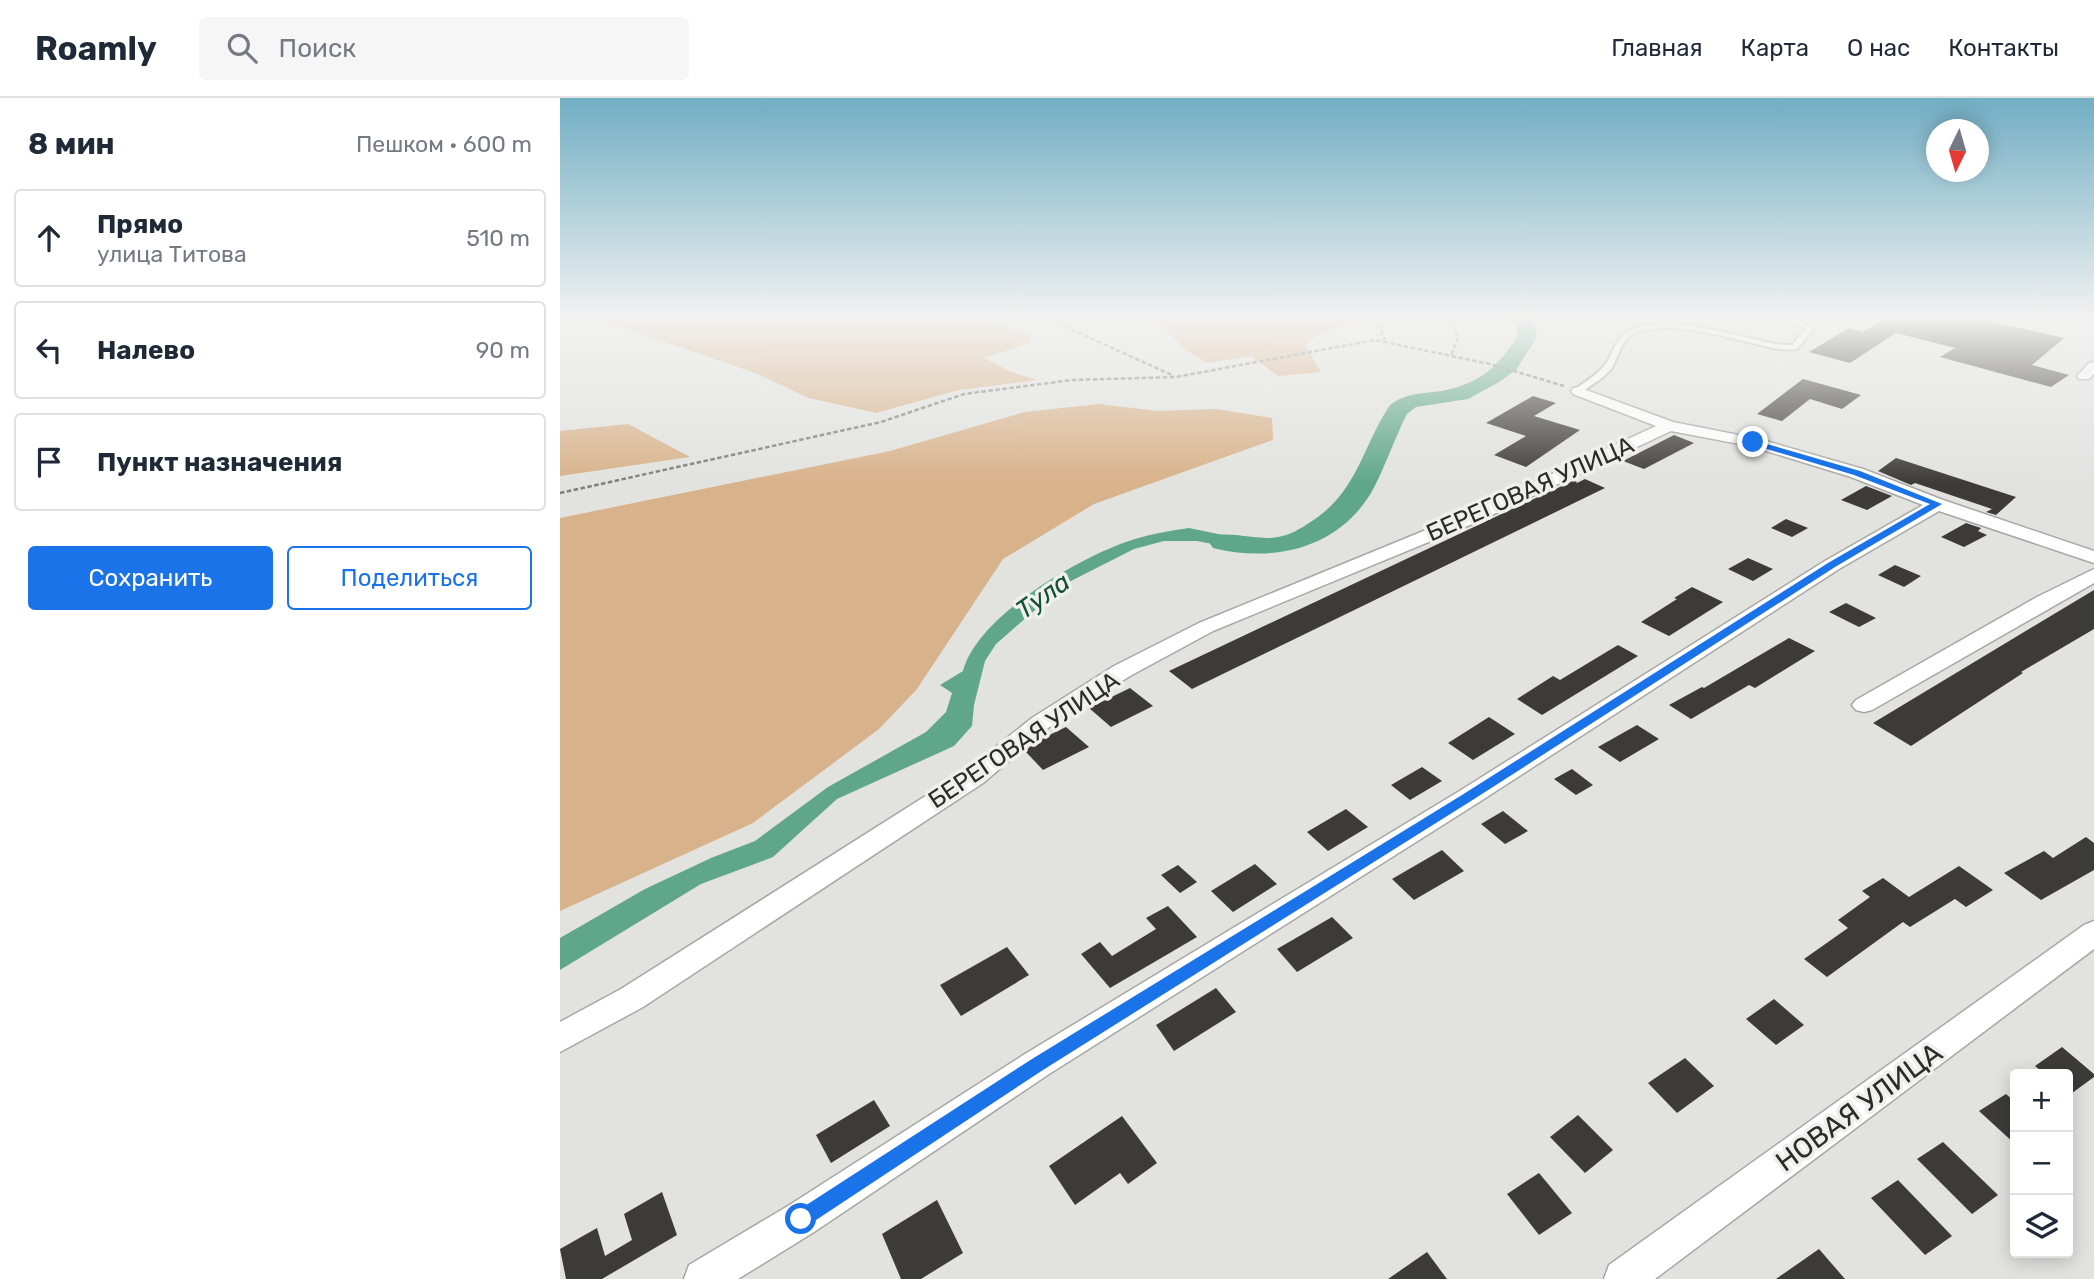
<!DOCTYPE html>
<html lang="ru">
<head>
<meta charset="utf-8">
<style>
  :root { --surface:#fff; --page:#f6f6f7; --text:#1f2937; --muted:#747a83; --line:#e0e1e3; --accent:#1a73e8 }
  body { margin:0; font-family:Rubik,sans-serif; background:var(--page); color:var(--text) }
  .controls { position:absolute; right:21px; bottom:21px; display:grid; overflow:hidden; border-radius:7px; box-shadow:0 4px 18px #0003 }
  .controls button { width:63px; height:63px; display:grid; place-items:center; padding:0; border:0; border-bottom:2px solid var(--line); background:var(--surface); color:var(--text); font:35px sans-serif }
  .compass { position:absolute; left:1366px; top:21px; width:63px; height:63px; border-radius:50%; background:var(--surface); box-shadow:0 4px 18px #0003; rotate:185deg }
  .stop { position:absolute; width:21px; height:21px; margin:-16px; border:5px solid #1a73e8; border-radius:50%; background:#fff }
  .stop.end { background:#1a73e8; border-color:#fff; box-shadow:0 2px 7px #0008 }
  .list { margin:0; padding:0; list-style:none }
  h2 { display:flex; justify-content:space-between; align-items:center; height:91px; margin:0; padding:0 28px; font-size:30px }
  h2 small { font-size:23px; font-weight:400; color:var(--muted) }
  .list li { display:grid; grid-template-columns:46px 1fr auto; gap:21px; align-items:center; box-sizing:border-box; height:98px; margin:0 14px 14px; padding:0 14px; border:2px solid var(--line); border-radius:7px }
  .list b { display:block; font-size:26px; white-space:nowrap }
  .list p { margin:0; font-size:23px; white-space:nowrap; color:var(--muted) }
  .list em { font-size:23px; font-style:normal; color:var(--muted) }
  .actions { display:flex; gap:14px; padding:21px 28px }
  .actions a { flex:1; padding:16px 0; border:2px solid var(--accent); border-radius:7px; text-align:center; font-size:24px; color:var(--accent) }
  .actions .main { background:var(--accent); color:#fff }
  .icon { flex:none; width:38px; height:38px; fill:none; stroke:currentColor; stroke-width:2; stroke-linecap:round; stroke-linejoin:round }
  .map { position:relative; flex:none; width:1534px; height:1181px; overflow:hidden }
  header { display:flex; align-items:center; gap:42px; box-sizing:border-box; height:98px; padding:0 35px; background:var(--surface); border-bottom:2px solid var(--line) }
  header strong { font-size:33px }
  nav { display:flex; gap:38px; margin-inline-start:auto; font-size:24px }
  .search { width:490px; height:63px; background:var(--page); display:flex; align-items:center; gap:18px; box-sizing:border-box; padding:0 24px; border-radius:7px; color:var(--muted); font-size:26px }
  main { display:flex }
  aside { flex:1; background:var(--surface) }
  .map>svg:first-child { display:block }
  .green { fill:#d8b28a }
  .water { fill:#60a68d }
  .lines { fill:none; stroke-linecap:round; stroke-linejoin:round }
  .river { fill:#60a68d; fill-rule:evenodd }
  .building { fill:#3c3b38 }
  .service-casing { stroke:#a7a8a5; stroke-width:4 }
  .minor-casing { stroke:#a7a8a5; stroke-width:3 }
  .path { stroke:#7e7f7c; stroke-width:2.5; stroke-dasharray:4.5 2.5; stroke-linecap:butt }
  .service { fill:#fff; fill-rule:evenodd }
  .minor { fill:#fff; fill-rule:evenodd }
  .route { fill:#1a73e8 }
  .labels { text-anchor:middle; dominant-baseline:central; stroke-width:7; stroke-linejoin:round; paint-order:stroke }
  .street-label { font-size:24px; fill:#2b2b2a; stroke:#eff0ec }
  .water-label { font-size:26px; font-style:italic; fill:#144e3d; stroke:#eff0ec }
  .near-street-label { font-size:28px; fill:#2b2b2a; stroke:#eff0ec }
</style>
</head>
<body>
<header>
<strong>Roamly</strong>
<div class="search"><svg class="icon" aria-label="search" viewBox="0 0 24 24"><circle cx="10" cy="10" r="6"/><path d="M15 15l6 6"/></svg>Поиск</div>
<nav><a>Главная</a><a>Карта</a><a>О нас</a><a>Контакты</a></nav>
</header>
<main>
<aside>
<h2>8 мин<small>Пешком · 600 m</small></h2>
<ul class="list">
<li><svg class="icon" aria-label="ahead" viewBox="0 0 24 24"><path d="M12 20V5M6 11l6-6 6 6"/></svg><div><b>Прямо</b><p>улица Титова</p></div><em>510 m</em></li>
<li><svg class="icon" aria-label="left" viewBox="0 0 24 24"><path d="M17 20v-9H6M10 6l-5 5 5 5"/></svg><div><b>Налево</b></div><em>90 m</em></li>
<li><svg class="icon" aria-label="arrive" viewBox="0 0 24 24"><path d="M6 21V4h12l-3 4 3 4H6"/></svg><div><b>Пункт назначения</b></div></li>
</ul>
<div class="actions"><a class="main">Сохранить</a><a>Поделиться</a></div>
</aside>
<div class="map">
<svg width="1534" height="1181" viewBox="0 0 1534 1181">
  <rect width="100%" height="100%" fill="#e2e3df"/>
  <g class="green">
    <path d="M35 220H427L439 227 471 236 470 245 424 260 451 274 477 282 399 292 316 315 249 300 195 275Z"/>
    <path d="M594 220H807C787 229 760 231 745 247L761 274 718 278 691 258 647 265 627 253Z"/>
    <path d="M539 306 597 313 656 311 712 320 713 342 534 406 443 461 357 591 319 631 193 725 0 813V420L330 353 465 314Z"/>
    <path d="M68 326 130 359 0 378V333Z"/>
  </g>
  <path class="water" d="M629 430 706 446 709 454 699 455 637 443H604L574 451 505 486 436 546 425 563 414 607 412 628 394 648 277 701 213 759 141 786 0 872V840L85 791 151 760 195 743 268 689 366 634 386 614 392 595 380 587 403 573C417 519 515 462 566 444 586 437 607 433 629 430Z"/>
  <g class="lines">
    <path class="river" d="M950 220H969L975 227 977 239 956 272 939 284 908 301 856 309 847 316C834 341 825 370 811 395 777 451 713 465 653 450L649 444 653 438C674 433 696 443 718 439 730 437 742 430 752 423 798 393 802 349 830 307 849 292 871 297 894 290 924 282 941 264 957 239L956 228Z"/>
  </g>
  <g class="building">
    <path d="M1326 220H1416L1504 240 1472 267 1509 277 1491 289 1380 259 1395 250 1336 235 1290 265 1249 254 1289 230 1303 234Z"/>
    <path d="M1243 281 1301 297 1282 311 1250 301 1222 323 1197 316Z"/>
    <path d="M973 298 996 305 974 318 1020 332 966 369 934 357 966 338 926 325Z"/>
    <path d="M1114 337 1134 345 1084 371 1063 363Z"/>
    <path d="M1336 360 1456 399 1436 417 1426 414 1432 411 1355 385 1351 387 1318 373Z"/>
    <path d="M1025 381 1045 390 632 591 609 573 950 412 1015 382 1017 385Z"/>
    <path d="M1306 388 1332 398 1307 412 1281 402Z"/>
    <path d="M1226 421 1248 430 1232 439 1211 430Z"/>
    <path d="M1406 425 1421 430 1418 433 1427 437 1404 449 1381 439Z"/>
    <path d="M1188 460 1213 471 1193 483 1168 471Z"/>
    <path d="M1335 467 1361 478 1344 489 1318 477Z"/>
    <path d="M1132 489 1163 504 1109 538 1081 524 1117 501 1114 500Z"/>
    <path d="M1534 492V531L1461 574 1463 575 1351 648 1313 625Z"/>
    <path d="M1286 505 1316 520 1299 529 1269 514Z"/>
    <path d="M1229 540 1255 553 1195 590 1189 587 1131 621 1109 607 1142 589 1144 590Z"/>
    <path d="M1058 547 1078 558 982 617 957 601 993 578 1000 582Z"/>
    <path d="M570 590 593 608 551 629 529 610Z"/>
    <path d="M929 619 955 636 913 662 888 645Z"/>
    <path d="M1077 627 1099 641 1060 664 1038 649Z"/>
    <path d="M506 629 529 649 483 672 465 653 477 643Z"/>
    <path d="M862 669 882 683 850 702 831 687Z"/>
    <path d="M1012 671 1033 687 1016 697 994 681Z"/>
    <path d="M786 711 808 729 768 753 747 734Z"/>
    <path d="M943 713 968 733 945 746 921 726Z"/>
    <path d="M1526 739 1534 745V772L1481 802 1444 775 1484 753 1493 760Z"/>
    <path d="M882 752 904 773 854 802 832 781Z"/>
    <path d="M695 766 717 786 673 814 651 793Z"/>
    <path d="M618 767 637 784 620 795 601 777Z"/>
    <path d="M1399 768 1433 792 1406 809 1395 801 1350 829 1343 824 1267 879 1244 861 1288 830 1278 822 1310 799 1302 793 1323 780 1349 799Z"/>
    <path d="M608 808 637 839 550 890 521 856 540 844 552 858 596 831 586 820Z"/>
    <path d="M772 819 793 840 737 874 717 851Z"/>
    <path d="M447 849 469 877 401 918 380 887Z"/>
    <path d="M656 890 676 914 614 953 596 927Z"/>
    <path d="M1214 901 1244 927 1216 947 1186 921Z"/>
    <path d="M1502 949 1534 976V979L1508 998V976H1485L1475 968Z"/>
    <path d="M1125 960 1154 988 1117 1015 1088 985Z"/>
    <path d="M1446 996 1455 1004V1046L1419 1013Z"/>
    <path d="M314 1002 330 1028 271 1065 256 1037Z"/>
    <path d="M1018 1017 1053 1052 1025 1075 990 1039Z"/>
    <path d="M562 1018 597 1065 568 1086 560 1075 515 1107 489 1068Z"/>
    <path d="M1383 1044 1438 1097 1412 1116 1357 1061Z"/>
    <path d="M979 1075 1012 1115 979 1137 947 1096Z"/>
    <path d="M1338 1082 1392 1138 1365 1157 1311 1100Z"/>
    <path d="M102 1094 117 1137 42 1181H6L0 1151 37 1130 45 1158 72 1142 64 1116Z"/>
    <path d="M377 1102 403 1155 361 1181H341L322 1136Z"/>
    <path d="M1259 1151 1285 1181H1216Z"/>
    <path d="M867 1154 887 1181H828Z"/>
  </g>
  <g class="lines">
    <defs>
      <path id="service" d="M1212 220C1227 220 1242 221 1254 231L1237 251C1220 253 1205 248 1188 244 1158 237 1097 220 1070 238 1060 245 1058 261 1051 271 1043 281 1031 287 1021 295L1014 293C1023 284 1035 279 1043 269 1052 260 1053 246 1063 237 1089 214 1159 233 1189 240 1204 243 1217 248 1232 247L1246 231 1241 228 1213 221Z"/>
      <g id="minor">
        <path d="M1534 264V276L1529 281H1519L1517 278 1529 265Z"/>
        <path d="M1018 289 1113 324 1199 341 1303 371 1383 402 1534 453V465L1379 413 1279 471 916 706 489 976 254 1134 178 1181H124L129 1167 228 1108 465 956 898 694 1265 463 1363 407 1291 379 1190 348 1111 333 917 424 653 533 570 578 488 630 423 685 83 909 0 954V924L61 891 405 673 472 620 554 568 639 525 905 416 1096 328 1013 296 1011 293 1013 290Z"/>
        <path d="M1534 471V485L1312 612 1304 614 1296 612 1292 607 1296 602 1477 499Z"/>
        <path d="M1534 823V851L1095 1181H1044L1049 1167 1524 827Z"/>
      </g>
    </defs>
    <use href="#service" class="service-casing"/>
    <use href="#minor" class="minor-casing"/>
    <g class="path">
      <path d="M486 220 614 278"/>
      <path d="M815 220 825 242"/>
      <path d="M890 220 898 239 891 258"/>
      <path d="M0 395 321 324 404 296 512 282 616 279 815 242 930 266 1004 288"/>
    </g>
    <use href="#service" class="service"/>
    <use href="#minor" class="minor"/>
  </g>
  <linearGradient id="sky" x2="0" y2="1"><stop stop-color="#71aec4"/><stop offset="0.57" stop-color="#f2f2f1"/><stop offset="1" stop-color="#f2f2f1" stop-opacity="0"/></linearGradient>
  <rect width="1534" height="385" fill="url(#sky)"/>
  <path class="route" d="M1193 342 1300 373 1382 406 1275 469 911 703 483 972 247 1128 241 1130 234 1128 232 1121 234 1115 472 961 902 697 1268 465 1370 406 1294 377 1190 346Z"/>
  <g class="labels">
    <g class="street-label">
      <text transform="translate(970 391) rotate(-24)">БЕРЕГОВАЯ УЛИЦА</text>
      <text transform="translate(464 642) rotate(-34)">БЕРЕГОВАЯ УЛИЦА</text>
    </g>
    <g class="water-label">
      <text transform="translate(483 498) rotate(-35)">Тула</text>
    </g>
    <g class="near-street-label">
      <text transform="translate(1299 1009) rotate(-36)">НОВАЯ УЛИЦА</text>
    </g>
  </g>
</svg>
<div class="controls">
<button>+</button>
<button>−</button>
<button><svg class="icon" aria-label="layers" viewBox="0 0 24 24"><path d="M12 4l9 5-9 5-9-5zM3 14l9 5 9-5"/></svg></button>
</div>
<svg class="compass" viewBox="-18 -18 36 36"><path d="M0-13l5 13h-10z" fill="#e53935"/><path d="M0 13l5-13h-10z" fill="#747a83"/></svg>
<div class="stop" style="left:241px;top:1121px"></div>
<div class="stop end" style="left:1193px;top:344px"></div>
</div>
</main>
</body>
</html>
